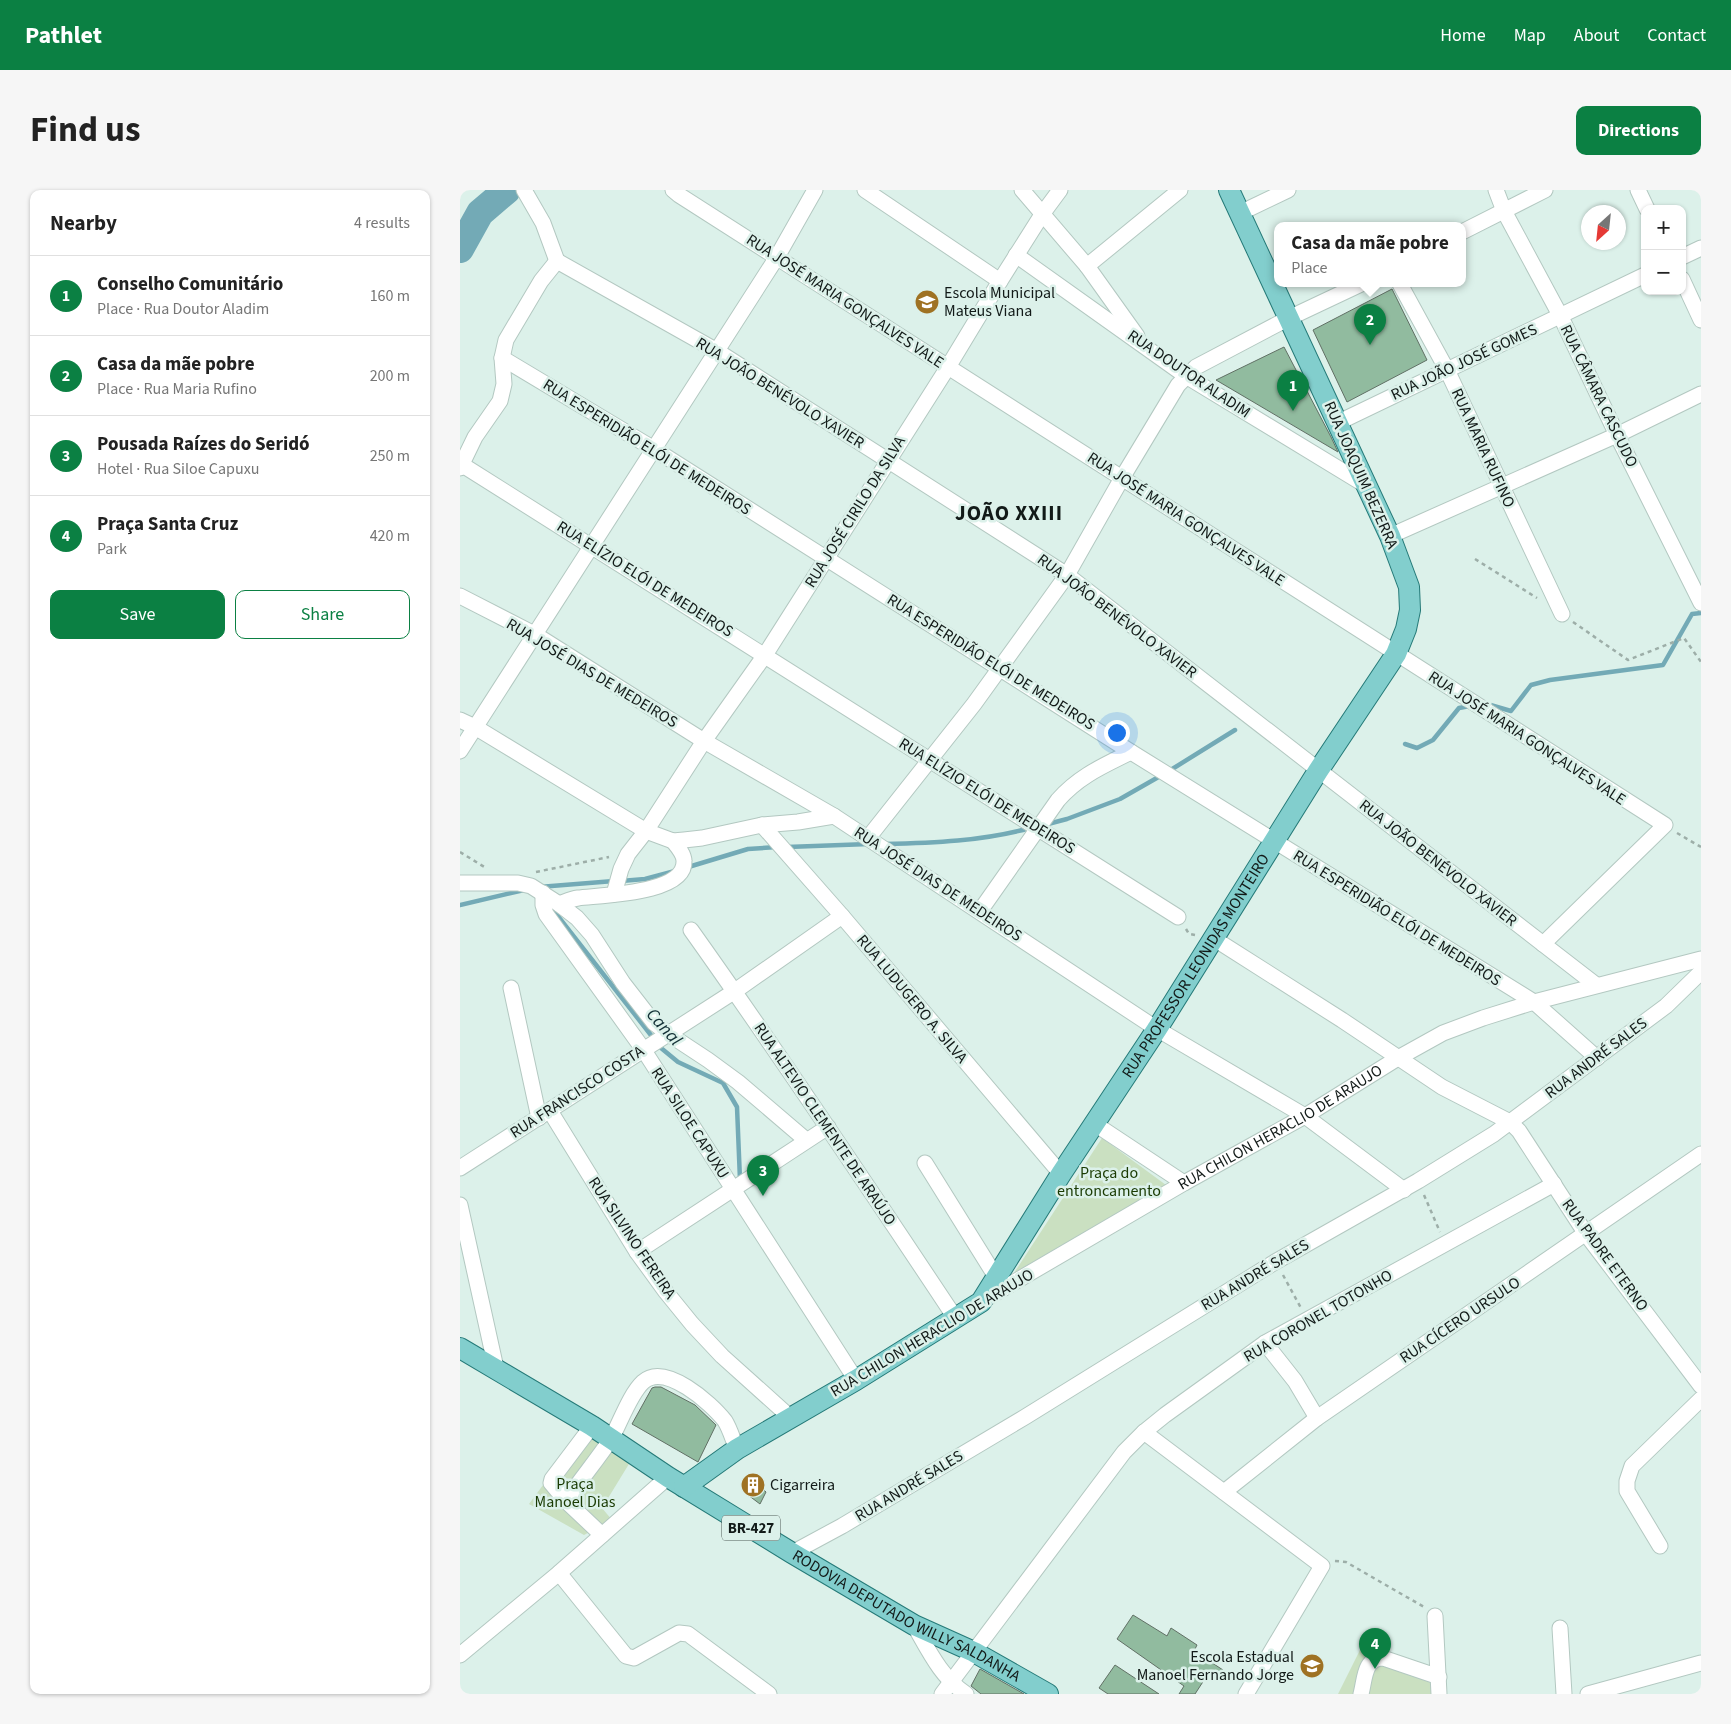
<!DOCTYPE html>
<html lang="en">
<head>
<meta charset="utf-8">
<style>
  :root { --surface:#fff; --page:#f6f6f6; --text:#222; --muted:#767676; --line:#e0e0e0; --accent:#0b8043 }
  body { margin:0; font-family:"Source Sans 3",sans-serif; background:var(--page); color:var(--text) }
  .controls { position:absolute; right:15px; top:15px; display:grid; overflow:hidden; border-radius:10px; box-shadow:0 1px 4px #0004 }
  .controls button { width:45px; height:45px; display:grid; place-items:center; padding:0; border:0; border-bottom:1px solid var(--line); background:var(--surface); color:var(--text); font:25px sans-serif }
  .compass { position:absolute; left:1121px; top:15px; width:45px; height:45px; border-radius:50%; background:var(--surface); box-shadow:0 1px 4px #0004; rotate:207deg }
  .you { position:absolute; left:656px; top:542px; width:18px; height:18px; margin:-12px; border:4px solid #fff; border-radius:50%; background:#1a73e8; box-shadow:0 0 0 8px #1a73e833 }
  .badge { display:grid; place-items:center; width:32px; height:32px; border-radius:50%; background:var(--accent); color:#fff; font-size:16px; font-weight:700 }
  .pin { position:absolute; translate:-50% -41px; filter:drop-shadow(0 1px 2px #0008) }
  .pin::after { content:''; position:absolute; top:26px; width:18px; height:15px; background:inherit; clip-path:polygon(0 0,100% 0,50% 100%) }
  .popup { position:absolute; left:814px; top:32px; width:192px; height:65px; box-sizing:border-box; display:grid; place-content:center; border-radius:10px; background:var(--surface); filter:drop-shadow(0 1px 4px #0005); font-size:16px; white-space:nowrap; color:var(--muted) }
  .popup b { font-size:19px; color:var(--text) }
  .popup::after { content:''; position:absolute; left:50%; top:100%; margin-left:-10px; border:10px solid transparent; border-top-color:var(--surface) }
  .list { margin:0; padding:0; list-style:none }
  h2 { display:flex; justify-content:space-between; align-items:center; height:65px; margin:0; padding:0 20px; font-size:21px }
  h2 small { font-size:16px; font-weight:400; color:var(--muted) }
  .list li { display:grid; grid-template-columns:32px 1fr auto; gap:15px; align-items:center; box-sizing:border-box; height:80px; padding:0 20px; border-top:1px solid var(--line) }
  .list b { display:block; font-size:19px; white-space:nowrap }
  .list p { margin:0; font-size:16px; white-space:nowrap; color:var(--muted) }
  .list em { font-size:16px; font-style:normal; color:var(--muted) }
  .actions { display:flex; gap:10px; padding:15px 20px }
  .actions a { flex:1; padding:11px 0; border:1px solid var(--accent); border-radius:10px; text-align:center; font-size:18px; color:var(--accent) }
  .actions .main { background:var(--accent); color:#fff }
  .map { position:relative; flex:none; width:1241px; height:1504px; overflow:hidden; border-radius:10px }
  header { display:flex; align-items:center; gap:30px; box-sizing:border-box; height:70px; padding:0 25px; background:var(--accent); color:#fff }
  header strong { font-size:24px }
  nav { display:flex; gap:28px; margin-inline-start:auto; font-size:18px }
  .intro { display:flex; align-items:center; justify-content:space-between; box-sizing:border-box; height:120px; padding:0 30px }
  h1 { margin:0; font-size:35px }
  .button { padding:12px 22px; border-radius:10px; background:var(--accent); color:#fff; font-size:18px; font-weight:700 }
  main { display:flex; gap:30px; padding:0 30px }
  aside { flex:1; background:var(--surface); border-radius:10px; box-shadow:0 1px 4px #0004 }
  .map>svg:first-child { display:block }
  .green { fill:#cae0c1 }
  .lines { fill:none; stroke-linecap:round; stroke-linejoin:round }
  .stream { stroke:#73aab6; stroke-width:4.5 }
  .river { stroke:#73aab6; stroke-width:28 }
  .building { fill:#91bb9f; stroke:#617065 }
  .minor-casing { stroke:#b3c8c1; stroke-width:17 }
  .major-casing { stroke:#257a78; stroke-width:22 }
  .path { stroke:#9daea8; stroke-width:2.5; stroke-dasharray:4 4; stroke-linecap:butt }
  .minor { stroke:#fff; stroke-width:15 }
  .major { stroke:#82cecd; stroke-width:20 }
  .labels { text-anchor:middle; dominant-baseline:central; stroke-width:5; stroke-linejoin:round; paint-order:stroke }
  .shield { fill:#dcf1ea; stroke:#4f5a57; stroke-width:1 }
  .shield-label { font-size:15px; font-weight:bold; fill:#121a18 }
  .poi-label { font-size:16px; fill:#121a18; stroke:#dcf1ea; text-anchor:start }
  .street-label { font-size:16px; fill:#121a18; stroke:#dcf1ea }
  .park-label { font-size:16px; fill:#1a3b03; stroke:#dcf1ea }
  .water-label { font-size:18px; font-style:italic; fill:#133036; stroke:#dcf1ea }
  .district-label { font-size:21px; font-weight:bold; letter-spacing:1px; fill:#121a18; stroke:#dcf1ea }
</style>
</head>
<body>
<header>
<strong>Pathlet</strong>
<nav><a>Home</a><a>Map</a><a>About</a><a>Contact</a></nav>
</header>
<div class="intro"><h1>Find us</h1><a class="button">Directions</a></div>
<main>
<aside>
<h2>Nearby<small>4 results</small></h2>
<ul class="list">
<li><span class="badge">1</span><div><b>Conselho Comunitário</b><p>Place · Rua Doutor Aladim</p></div><em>160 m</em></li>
<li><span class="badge">2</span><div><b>Casa da mãe pobre</b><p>Place · Rua Maria Rufino</p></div><em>200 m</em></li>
<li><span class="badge">3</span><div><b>Pousada Raízes do Seridó</b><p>Hotel · Rua Siloe Capuxu</p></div><em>250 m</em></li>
<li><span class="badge">4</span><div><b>Praça Santa Cruz</b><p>Park</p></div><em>420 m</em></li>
</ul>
<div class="actions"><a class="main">Save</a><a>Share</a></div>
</aside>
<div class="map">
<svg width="1241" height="1504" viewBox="0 0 1241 1504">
  <rect width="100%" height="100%" fill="#dcf1ea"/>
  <g class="green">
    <path d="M642 948 706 995 554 1083Z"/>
    <path d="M123 1241 172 1269 142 1318 152 1330 124 1345 69 1314Z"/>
    <path d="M900 1460 979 1497 978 1504H878Z"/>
  </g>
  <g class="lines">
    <g class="stream">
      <path d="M1027 514 1051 521 1071 495 1090 490 1203 475 1232 424 1241 423"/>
      <path d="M945 554 957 558 973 550 999 518 1010 516"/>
      <path d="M709 581 775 540"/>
      <path d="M588 634 607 629 660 609 702 585"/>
      <path d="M424 654C473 653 523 651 570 638"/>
      <path d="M327 657 409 654"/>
      <path d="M225 678 288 659 317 657"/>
      <path d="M161 691 185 689 215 681"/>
      <path d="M79 697 154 691"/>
      <path d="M0 715 64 700"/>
      <path d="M90 716 201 858 218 872 263 893 277 917 280 990"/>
    </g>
    <path class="river" d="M0 59 20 23 47 0"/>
  </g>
  <g class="building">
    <path d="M932 99 967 170 887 212 853 140Z"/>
    <path d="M824 157 871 247 878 262 756 190Z"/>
    <path d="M195 1197H201L235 1215 256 1235 238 1272 172 1234 192 1198Z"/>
    <path d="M292 1289 306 1302 300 1314 284 1302Z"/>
    <path d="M673 1425 707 1446 711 1438 737 1455 734 1461 763 1480 757 1489 748 1484 735 1504H719L724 1496 657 1449Z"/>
    <path d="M655 1475 699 1504H648L639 1498Z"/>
    <path d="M520 1479 564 1504H521L511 1496Z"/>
  </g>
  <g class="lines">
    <defs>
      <g id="minor">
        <path d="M64 0 83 33 97 71"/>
        <path d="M213 0 219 5 1205 635 1083 754"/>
        <path d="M405 0 540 91"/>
        <path d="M562 0 627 76 677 146"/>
        <path d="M1036 0 1044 21 1101 127 1157 245 1241 413"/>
        <path d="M1178 0 1187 19"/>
        <path d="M780 23 828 0"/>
        <path d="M1002 42 1085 0"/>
        <path d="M556 65 726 186 907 296"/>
        <path d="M1222 67 1241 58"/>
        <path d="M97 71 257 161 607 385 1136 795"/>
        <path d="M627 76 720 0"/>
        <path d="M1222 89 1241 130"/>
        <path d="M940 94 987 180 1102 424"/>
        <path d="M42 168 194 259 671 562 1074 812 1137 868"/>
        <path d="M877 233 1185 85"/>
        <path d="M1 274 718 727"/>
        <path d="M0 278 15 247 40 211 44 194 42 168 46 150 81 91 97 71"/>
        <path d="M930 346 1157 245 1241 204"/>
        <path d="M0 406 76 445 244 551 374 626 697 839 845 926 944 1000"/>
        <path d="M0 530 15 537 186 641 213 651 224 650 242 648 302 635 338 632 374 626"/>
        <path d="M0 561 317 67 355 0"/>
        <path d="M302 635 382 726 601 984"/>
        <path d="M408 648 514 514 607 385 662 288 718 195 736 177 829 128 901 94"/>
        <path d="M0 693H58L71 696 99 714 117 728 132 745 163 793 194 833 207 843 248 870 278 892 346 950"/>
        <path d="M83 703V715L86 724 183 859 396 1190"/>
        <path d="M154 704 161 679 168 664 186 641 244 551 305 465 488 177 540 91 583 23 600 0"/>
        <path d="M99 714C105 712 111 709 118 708 141 705 226 704 224 671 224 664 217 656 213 651"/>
        <path d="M520 721 598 610C619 586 643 576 671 562"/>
        <path d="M231 740C322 868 409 998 496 1129"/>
        <path d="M753 748 882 830 982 897 1050 932 1059 941 1126 1044 1241 1196"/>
        <path d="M51 798 79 928"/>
        <path d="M90 921 177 1062 206 1102 232 1134 262 1166 331 1228"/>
        <path d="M635 934 724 993"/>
        <path d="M465 973 536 1087"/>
        <path d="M0 978 275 801 382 726"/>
        <path d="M0 1015 36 1178"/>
        <path d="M177 1062 368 937"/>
        <path id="s1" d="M522 1111 724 993 845 926 938 868 983 843 1023 828 1074 812 1241 769"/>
        <path d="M805 1153 835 1191 857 1228"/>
        <path d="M132 1236 92 1289 91 1293 106 1311 142 1345"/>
        <path d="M684 1242 862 1376 786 1504"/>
        <path d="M764 1302 857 1228 1241 964"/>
        <path d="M106 1311C120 1290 137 1270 151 1249 160 1233 170 1204 183 1192 205 1172 251 1213 265 1231 270 1239 273 1250 277 1259"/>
        <path d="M1200 1356 1167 1301V1291L1172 1276 1241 1209"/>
        <path d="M332 1363 382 1336 565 1227 815 1072 958 991 1034 944 1206 816 1241 782"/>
        <path d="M99 1383 166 1466 174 1468 219 1443 228 1444 309 1504"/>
        <path d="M975 1426 979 1504"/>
        <path d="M454 1435C469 1461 481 1487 506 1504"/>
        <path d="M1100 1438 1104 1504"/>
        <path d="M0 1465 99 1383 208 1287"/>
        <path d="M482 1504 664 1262 684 1242 705 1225 805 1153 1094 994"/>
        <path d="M901 1504C905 1489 904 1468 923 1468L979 1487"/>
        <path d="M1128 1504 1241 1473"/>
      </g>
      <g id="major">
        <path id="s2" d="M0 1158 132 1236 208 1287 332 1363 454 1435 514 1462 588 1504"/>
        <path id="s3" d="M224 1297 277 1259 396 1190 521 1112 601 984 697 839 858 581 936 464 946 439 950 420 949 397 930 346 769 0"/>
      </g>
    </defs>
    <use href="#minor" class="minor-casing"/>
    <use href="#major" class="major-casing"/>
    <g class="path">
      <path d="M1015 369 1077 408"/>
      <path d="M1113 432 1168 470 1224 448 1241 472"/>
      <path d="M1217 643 1241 657"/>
      <path d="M0 662 26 678"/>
      <path d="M76 682 149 667"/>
      <path d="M726 739 729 744 735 745"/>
      <path d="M964 1005 980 1042"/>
      <path d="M823 1085 841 1118"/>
      <path d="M875 1371 886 1372 964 1417"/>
    </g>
    <use href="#minor" class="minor"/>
    <use href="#major" class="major"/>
  </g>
  <defs>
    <symbol id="university-disc" viewBox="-11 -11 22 22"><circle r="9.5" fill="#9f7223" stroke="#dcf1ea"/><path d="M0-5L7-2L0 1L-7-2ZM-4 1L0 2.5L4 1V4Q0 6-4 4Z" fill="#fff"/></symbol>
    <symbol id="building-disc" viewBox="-11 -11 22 22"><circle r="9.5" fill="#9f7223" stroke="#dcf1ea"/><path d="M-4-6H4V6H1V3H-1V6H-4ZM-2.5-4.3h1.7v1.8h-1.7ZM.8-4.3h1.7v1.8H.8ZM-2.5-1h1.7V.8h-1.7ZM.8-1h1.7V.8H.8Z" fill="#fff"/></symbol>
    <symbol id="school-disc" viewBox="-11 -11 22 22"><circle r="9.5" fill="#9f7223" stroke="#dcf1ea"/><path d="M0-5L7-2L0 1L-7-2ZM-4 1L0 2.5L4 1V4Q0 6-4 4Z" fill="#fff"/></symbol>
  </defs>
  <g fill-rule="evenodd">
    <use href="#university-disc" x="453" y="98" width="28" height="28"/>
    <use href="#building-disc" x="279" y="1281" width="28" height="28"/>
    <use href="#school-disc" x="838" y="1462" width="28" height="28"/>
  </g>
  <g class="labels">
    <rect class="shield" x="262" y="1325.5" width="58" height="25" rx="4"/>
    <g class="shield-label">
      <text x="291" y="1338">BR-427</text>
    </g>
    <g class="poi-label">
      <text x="484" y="103">Escola Municipal<tspan x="484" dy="18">Mateus Viana</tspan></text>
      <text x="310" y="1295">Cigarreira</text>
      <text x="834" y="1467" text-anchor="end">Escola Estadual<tspan x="834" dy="18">Manoel Fernando Jorge</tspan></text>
    </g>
    <g class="street-label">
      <text transform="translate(385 111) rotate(33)">RUA JOSÉ MARIA GONÇALVES VALE</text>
      <text transform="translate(1004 172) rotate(-25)">RUA JOÃO JOSÉ GOMES</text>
      <text transform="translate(729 184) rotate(34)">RUA DOUTOR ALADIM</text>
      <text transform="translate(320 203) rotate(32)">RUA JOÃO BENÉVOLO XAVIER</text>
      <text transform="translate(1139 206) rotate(64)">RUA CÂMARA CASCUDO</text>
      <text transform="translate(187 257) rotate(32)">RUA ESPERIDIÃO ELÓI DE MEDEIROS</text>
      <text transform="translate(1023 258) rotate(65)">RUA MARIA RUFINO</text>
      <text transform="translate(901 285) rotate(66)">RUA JOAQUIM BEZERRA</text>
      <text transform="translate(395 322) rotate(-58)">RUA JOSÉ CIRILO DA SILVA</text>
      <text transform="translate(726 329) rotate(33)">RUA JOSÉ MARIA GONÇALVES VALE</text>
      <text transform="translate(185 389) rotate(32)">RUA ELÍZIO ELÓI DE MEDEIROS</text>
      <text transform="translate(657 426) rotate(37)">RUA JOÃO BENÉVOLO XAVIER</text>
      <text transform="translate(531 472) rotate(32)">RUA ESPERIDIÃO ELÓI DE MEDEIROS</text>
      <text transform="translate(132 483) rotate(31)">RUA JOSÉ DIAS DE MEDEIROS</text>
      <text transform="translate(1067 548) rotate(33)">RUA JOSÉ MARIA GONÇALVES VALE</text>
      <text transform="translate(527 606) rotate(32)">RUA ELÍZIO ELÓI DE MEDEIROS</text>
      <text transform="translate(978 673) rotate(38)">RUA JOÃO BENÉVOLO XAVIER</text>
      <text transform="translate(478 694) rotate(33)">RUA JOSÉ DIAS DE MEDEIROS</text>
      <text transform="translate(937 728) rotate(32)">RUA ESPERIDIÃO ELÓI DE MEDEIROS</text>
      <text stroke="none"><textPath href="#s3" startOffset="749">RUA PROFESSOR LEONIDAS MONTEIRO</textPath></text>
      <text transform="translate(452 809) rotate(50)">RUA LUDUGERO A. SILVA</text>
      <text transform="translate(1136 868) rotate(-37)">RUA ANDRÉ SALES</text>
      <text transform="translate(117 902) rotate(-33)">RUA FRANCISCO COSTA</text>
      <text transform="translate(230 933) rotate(57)">RUA SILOE CAPUXU</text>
      <text transform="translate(365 934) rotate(56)">RUA ALTEVIO CLEMENTE DE ARAÚJO</text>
      <text stroke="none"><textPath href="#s1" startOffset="345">RUA CHILON HERACLIO DE ARAUJO</textPath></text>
      <text transform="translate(172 1048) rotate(56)">RUA SILVINO FEREIRA</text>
      <text transform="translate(1145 1065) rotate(54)">RUA PADRE ETERNO</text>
      <text transform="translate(795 1085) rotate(-31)">RUA ANDRÉ SALES</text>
      <text transform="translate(858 1126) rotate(-30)">RUA CORONEL TOTONHO</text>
      <text transform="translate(1000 1130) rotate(-34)">RUA CÍCERO URSULO</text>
      <text transform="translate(472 1143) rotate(-31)">RUA CHILON HERACLIO DE ARAUJO</text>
      <text transform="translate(449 1296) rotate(-31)">RUA ANDRÉ SALES</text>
      <text stroke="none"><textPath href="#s2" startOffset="521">RODOVIA DEPUTADO WILLY SALDANHA</textPath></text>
    </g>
    <g class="park-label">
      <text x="649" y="983">Praça do<tspan x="649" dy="18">entroncamento</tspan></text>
      <text x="115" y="1294">Praça<tspan x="115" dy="18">Manoel Dias</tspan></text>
    </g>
    <g class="water-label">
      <text transform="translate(204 837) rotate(48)">Canal</text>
    </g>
    <g class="district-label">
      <text x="549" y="323">JOÃO XXIII</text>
    </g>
  </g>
</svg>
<div class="controls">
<button>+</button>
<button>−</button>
</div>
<svg class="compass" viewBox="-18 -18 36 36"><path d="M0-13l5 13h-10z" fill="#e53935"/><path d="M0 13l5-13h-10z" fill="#767676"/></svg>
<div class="you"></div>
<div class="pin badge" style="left:833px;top:221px">1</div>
<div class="pin badge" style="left:910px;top:155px">2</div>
<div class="popup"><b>Casa da mãe pobre</b>Place</div>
<div class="pin badge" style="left:303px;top:1006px">3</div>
<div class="pin badge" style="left:915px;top:1479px">4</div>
</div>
</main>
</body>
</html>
